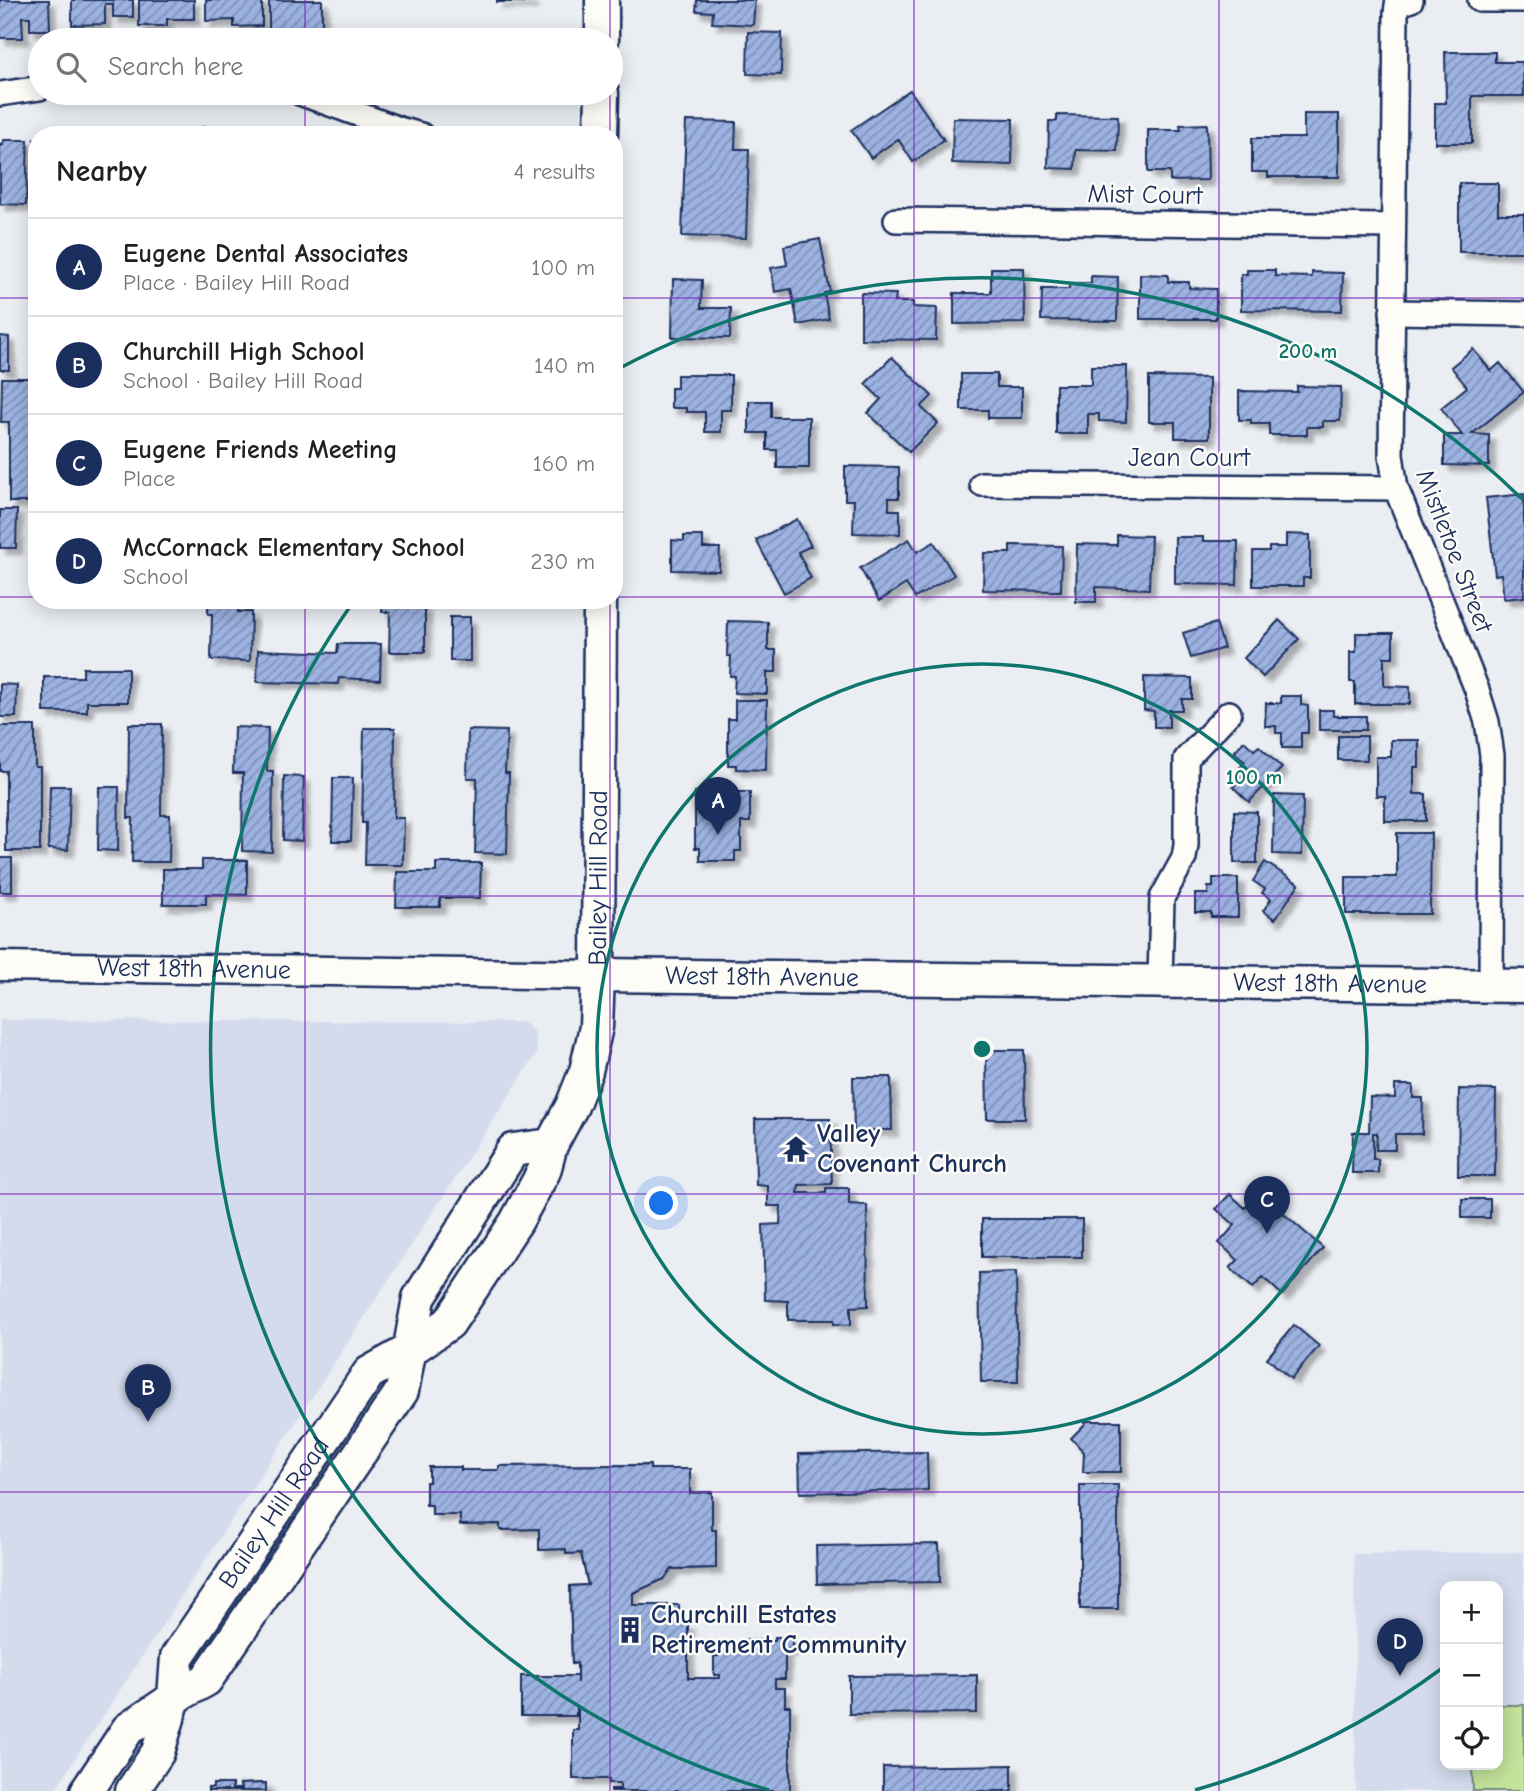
<!DOCTYPE html>
<html lang="en">
<head>
<meta charset="utf-8">
<style>
  :root { --surface:#fff; --page:#f2f2f2; --text:#202124; --muted:#757577; --line:#e0e0e0; --accent:#1b2f5e }
  body { margin:0; font-family:"Comic Neue",sans-serif; background:var(--page); color:var(--text) }
  .controls { position:absolute; right:21px; bottom:21px; display:grid; overflow:hidden; border-radius:14px; box-shadow:0 4px 18px #0003 }
  .controls button { width:63px; height:63px; display:grid; place-items:center; padding:0; border:0; border-bottom:2px solid var(--line); background:var(--surface); color:var(--text); font:35px sans-serif }
  .you { position:absolute; left:662px; top:1204px; width:24px; height:24px; margin:-18px; border:5px solid #fff; border-radius:50%; background:#1a73e8; box-shadow:0 0 0 10px #1a73e833 }
  .badge { display:grid; place-items:center; width:46px; height:46px; border-radius:50%; background:var(--accent); color:#fff; font-size:23px; font-weight:700 }
  .pin { position:absolute; translate:-50% -58px; filter:drop-shadow(0 2px 4px #0008) }
  .pin::after { content:''; position:absolute; top:37px; width:24px; height:21px; background:inherit; clip-path:polygon(0 0,100% 0,50% 100%) }
  .list { margin:0; padding:0; list-style:none }
  h2 { display:flex; justify-content:space-between; align-items:center; height:91px; margin:0; padding:0 28px; font-size:30px }
  h2 small { font-size:23px; font-weight:400; color:var(--muted) }
  .list li { display:grid; grid-template-columns:46px 1fr auto; gap:21px; align-items:center; box-sizing:border-box; height:98px; padding:0 28px; border-top:2px solid var(--line) }
  .list b { display:block; font-size:26px; white-space:nowrap }
  .list p { margin:0; font-size:23px; white-space:nowrap; color:var(--muted) }
  .list em { font-size:23px; font-style:normal; color:var(--muted) }
  .icon { flex:none; width:38px; height:38px; fill:none; stroke:currentColor; stroke-width:2; stroke-linecap:round; stroke-linejoin:round }
  .map { position:relative; flex:none; width:1524px; height:1791px; overflow:hidden }
  .search { position:absolute; background:var(--surface); box-shadow:0 4px 18px #0003; left:28px; top:28px; width:595px; height:77px; display:flex; align-items:center; gap:18px; box-sizing:border-box; padding:0 24px; border-radius:38px; color:var(--muted); font-size:26px }
  .panel { position:absolute; background:var(--surface); box-shadow:0 4px 18px #0003; left:28px; top:126px; width:595px; height:483px; border-radius:28px }
  .map>svg:first-child { display:block }
  .built { fill:#d3dbed; fill-rule:evenodd }
  .green { fill:#c3e29a; stroke:#6f887c; stroke-width:2 }
  .building { fill:url(#building-hatch); stroke:#1b2f5e; stroke-width:2; fill-rule:evenodd; filter:url(#shadow) }
  .lines { fill:none; stroke-linecap:round; stroke-linejoin:round }
  .minor-casing { stroke:#1b2f5e; stroke-width:28 }
  .tertiary-casing { stroke:#1b2f5e; stroke-width:33 }
  .secondary-casing { stroke:#1b2f5e; stroke-width:37 }
  .minor { stroke:#fdfcf7; stroke-width:23 }
  .tertiary { stroke:#fdfcf7; stroke-width:28 }
  .secondary { stroke:#fdfcf7; stroke-width:32 }
  .grid { fill:none; stroke:#7b2cbf; stroke-width:2; stroke-opacity:0.55 }
  .ring { fill:none; stroke:#0f766e; stroke-width:3.5 }
  .labels { text-anchor:middle; dominant-baseline:central; stroke-width:5; stroke-linejoin:round; paint-order:stroke }
  .street-label { font-size:26px; fill:#1b2f5e; stroke:#fdfcf7 }
  .poi-label { font-size:26px; font-weight:bold; fill:#1b2f5e; stroke:#fdfcf7; text-anchor:start }
  .centre { fill:#0f766e; stroke:#fdfcf7; stroke-width:3.5 }
  .ring-label { font-size:21px; text-anchor:middle; font-weight:bold; fill:#0f766e; stroke:#fdfcf7; stroke-width:5; stroke-linejoin:round; paint-order:stroke }
</style>
</head>
<body>
<div class="map">
<svg width="1524" height="1791" viewBox="0 0 1524 1791">
  <defs>
    <pattern id="building-hatch" width="6" height="6" patternUnits="userSpaceOnUse" patternTransform="scale(1.75)"><rect width="6" height="6" fill="#9cb2e0"/><path d="M-1 1l2-2M0 6l6-6M5 7l2-2" fill="none" stroke="#7e91b9"/></pattern>
    <filter id="shadow"><feDropShadow dx="6" dy="6" stdDeviation="2" flood-color="#0004"/></filter>
  </defs>
  <rect width="100%" height="100%" fill="#eaedf2"/>
  <filter id="ink" filterUnits="userSpaceOnUse"><feTurbulence type="fractalNoise" baseFrequency=".0143" numOctaves="2"/><feDisplacementMap in="SourceGraphic" scale="14" xChannelSelector="R" yChannelSelector="G"/><feConvolveMatrix kernelMatrix="1 2 1 2 8 2 1 2 1" color-interpolation-filters="sRGB"/></filter>
  <g filter="url(#ink)">
    <g class="built">
      <path d="M0 1020 523 1022 535 1033 537 1053 54 1791H0Z"/>
      <path d="M1524 1552V1791H1356L1354 1554ZM1445 1586H1498V1765H1445Z"/>
    </g>
    <path class="green" d="M1498 1705H1524V1791H1473L1472 1765H1498Z"/>
    <g class="building">
      <path d="M0 0H49L50 30H30V17H22L23 38H0Z"/>
      <path d="M72 0H133V17H113V4H105V24L72 25Z"/>
      <path d="M139 0H194V19H167V26H139Z"/>
      <path d="M206 0H262V26L234 27V20L206 21Z"/>
      <path d="M269 0H322V38H293V32H269Z"/>
      <rect x="497" y="0" width="35" height="2"/>
      <path d="M697 0H755L753 25 712 23 713 12 696 11Z"/>
      <path d="M748 32 782 33 781 75 747 74Z"/>
      <path d="M1445 52H1495V62H1523L1524 96H1472V143H1435V103H1446Z"/>
      <path d="M910 90 944 140 913 162 898 139 871 158 851 130Z"/>
      <rect x="478" y="93" width="37" height="2"/>
      <path d="M1304 114H1339V177H1268V172H1252V138H1304Z"/>
      <path d="M1057 115 1118 116 1117 151 1076 150 1075 169 1048 168 1049 121H1057Z"/>
      <path d="M953 118 1013 119 1012 165 952 163Z"/>
      <path d="M686 121 736 122 735 149H749L746 238 682 236Z"/>
      <path d="M1207 124 1208 180 1170 181V172H1148V130H1181L1180 125Z"/>
      <path d="M202 127 231 128V135H202Z"/>
      <path d="M110 130 138 131V135H110Z"/>
      <path d="M34 139H37V209H33Z"/>
      <path d="M3 140H28L26 205 0 204V145H3Z"/>
      <path d="M1459 183H1498V214H1524V252H1459Z"/>
      <path d="M820 239 830 292 824 293 829 319 798 325 791 289 775 292 771 268 787 265 784 246Z"/>
      <path d="M991 268H1024L1025 323 954 324V293H991Z"/>
      <path d="M1247 270H1275V276L1312 277V272L1343 273 1342 311 1241 310V274H1247Z"/>
      <path d="M1140 274 1168 275V282H1189V288L1216 289V319H1140Z"/>
      <path d="M1091 276 1118 277 1117 321 1041 320 1042 289H1069V283H1091Z"/>
      <path d="M673 279 702 280 701 308H731L730 338 672 337Z"/>
      <path d="M861 293 896 294 895 302H913V307L937 308 936 340 861 339Z"/>
      <path d="M0 336 9 337V370H0Z"/>
      <path d="M1473 349 1491 371 1500 363 1524 392 1472 434 1489 435V466L1444 465V435H1462L1441 408 1467 387 1451 367Z"/>
      <path d="M892 357 932 396 921 407 938 423 909 452 868 413 881 399 865 384Z"/>
      <path d="M1091 366H1127L1126 422 1099 421V414H1088V434H1056V385H1091Z"/>
      <path d="M961 374H997V387H1022V418H988V410H961Z"/>
      <path d="M677 375H731V410H721V432H705V412H686V408H671V388H677Z"/>
      <path d="M1149 377 1209 378V438H1175V422H1149Z"/>
      <path d="M2 378H37V502H9V422H1Z"/>
      <path d="M1297 386 1341 387 1340 421H1323V427H1307V435H1269V424H1251V420H1239V391L1297 392Z"/>
      <path d="M749 401H771V417H809V468H777V450H767V433H749Z"/>
      <path d="M845 466 899 467V498H889V510H900V534L853 533 854 500H845Z"/>
      <path d="M1524 494V597L1504 599 1501 574 1495 575 1486 498Z"/>
      <path d="M0 510H17L16 548H0Z"/>
      <path d="M797 519 811 546 798 552 811 578 784 593 756 540Z"/>
      <path d="M1286 534 1310 535V578H1303V586H1253V551H1269V547H1286Z"/>
      <path d="M1117 535 1151 536 1149 589 1096 587V602H1076L1077 544 1117 545Z"/>
      <path d="M684 536H703V548H720L719 571 672 570V540L684 541Z"/>
      <path d="M1175 537H1203V541H1238L1237 585 1175 584Z"/>
      <path d="M909 539 917 552 934 542 954 575 915 598 906 584 879 601 860 568Z"/>
      <path d="M1010 545 1062 546 1061 591 983 590 984 553H1010Z"/>
      <path d="M208 600H238V612H251L250 661 211 660 212 614H208Z"/>
      <path d="M383 600H417V607H425V652H389L390 612H382Z"/>
      <rect x="450" y="617" width="20" height="44"/>
      <path d="M1279 620 1299 639 1263 677 1244 658Z"/>
      <path d="M728 621 768 622V650H776V672H767V694L734 693 735 676H730L731 656H727Z"/>
      <path d="M1216 623 1224 648 1191 658 1183 633Z"/>
      <path d="M1356 633H1393V657H1384V686L1410 687V704H1355V682H1350V652H1356Z"/>
      <path d="M338 644H381L380 680 339 678 338 684 257 682 258 650 337 653Z"/>
      <path d="M83 668H128V702H87V712H44V677H83Z"/>
      <path d="M1144 677 1192 678V699H1182V710H1169V727H1154V711L1144 710Z"/>
      <path d="M0 684 17 685 16 717H0Z"/>
      <path d="M1281 696H1301V705L1308 706V733H1301V748H1282V733H1276V726H1265L1266 703H1281Z"/>
      <path d="M735 700H767L766 770 736 769V765H728V719H735Z"/>
      <path d="M1319 710H1333V716H1366V730H1319Z"/>
      <path d="M129 724H162L161 815H170L169 862H132L133 818H128Z"/>
      <path d="M0 726H35V767H40V851H6V771H0Z"/>
      <path d="M234 727 268 728 267 771H273L272 852 242 851 243 773H233Z"/>
      <path d="M364 728H395L394 818H404L403 865H365L366 823H362Z"/>
      <path d="M468 730 507 731 505 773H509L507 854 475 853 477 778H467Z"/>
      <rect x="1338" y="736" width="29" height="24"/>
      <path d="M1391 740H1419V767H1414V794H1426V821H1385V796H1376V757H1391Z"/>
      <path d="M1244 741 1254 750 1259 746 1282 768 1249 802 1233 787 1242 778 1236 772 1245 762 1234 752Z"/>
      <path d="M284 776 304 777 302 841 283 840Z"/>
      <path d="M333 778H353L351 841H332Z"/>
      <path d="M50 786H70L68 850 48 849Z"/>
      <path d="M99 787H119L118 851 98 850Z"/>
      <path d="M695 792H750V822H741V851H735V861H700V848H695Z"/>
      <path d="M1274 795 1303 796 1302 855 1273 854Z"/>
      <path d="M1234 811 1257 812V863H1234Z"/>
      <path d="M1397 833H1431L1430 914H1346V877H1397Z"/>
      <rect x="0" y="858" width="12" height="34"/>
      <path d="M202 860H247V895L206 894V904H163V869H202Z"/>
      <path d="M1265 862 1299 884 1275 919 1263 911 1271 899 1262 893 1265 889 1253 881Z"/>
      <path d="M436 863H481L480 898H440V907H396L397 872H436Z"/>
      <path d="M1213 878H1238V917H1211V912H1195V894H1208V887H1213Z"/>
      <path d="M986 1050H1024L1025 1119H987Z"/>
      <path d="M853 1077H891L892 1130H869V1135L854 1136Z"/>
      <path d="M1395 1085H1413V1098H1423L1422 1134H1395V1150H1376L1377 1133H1373V1159H1378V1173H1352L1353 1132H1369L1370 1097 1395 1098Z"/>
      <path d="M1459 1089 1496 1090 1495 1176H1458Z"/>
      <path d="M755 1119H830L832 1184 799 1185 798 1193H826V1188H849V1204L867 1205 868 1306 851 1307V1325L834 1324V1320H788V1301L765 1300 763 1225 780 1224 781 1206H768V1186L756 1185Z"/>
      <path d="M1259 1192 1323 1248 1282 1295 1263 1277 1253 1288 1230 1268 1238 1260 1219 1243 1235 1225 1216 1209 1230 1194 1245 1208Z"/>
      <rect x="1462" y="1199" width="28" height="19"/>
      <rect x="982" y="1219" width="100" height="38"/>
      <path d="M1016 1272 1018 1382H981L979 1273Z"/>
      <path d="M1294 1325 1319 1346 1291 1379 1267 1358Z"/>
      <path d="M1085 1421H1121V1472H1083L1084 1452 1071 1438 1085 1424Z"/>
      <path d="M927 1452 928 1490 800 1493 799 1454Z"/>
      <path d="M650 1465V1469H690V1493L712 1492V1530H716V1568L672 1569 664 1579 633 1593V1605H679V1624H688V1678H720V1675H714V1656H719V1650H746V1640L775 1641V1637H792V1650H785V1679H775V1688H785V1706H790V1791H720V1771H724V1755H719V1734H723V1727H718V1717H714V1696H718V1690H700V1710L680 1709V1781H633V1791H611V1789H620V1783H609V1779H573V1730H578V1708H576V1716H521V1676H577V1683V1663L572 1664 570 1586 588 1585 581 1553 566 1554V1549L539 1550V1529L500 1530V1524L460 1525V1515H432V1505H426V1482H429V1467H461V1470H499V1466ZM613 1530H647V1538L653 1544V1564L655 1566V1571L638 1579H600L595 1556H613Z"/>
      <path d="M650 1465V1469H690V1493L712 1492V1530H716V1568L672 1569 664 1579 633 1593V1605H679V1624H688V1678H720V1675H714V1656H719V1650H746V1640L775 1641V1637H792V1650H785V1679H775V1688H785V1706H790V1791H611V1789H620V1783H609V1779H573V1730H578V1708H576V1716H521V1676H577V1683V1663L572 1664 570 1586 588 1585 581 1553 566 1554V1549L539 1550V1529L500 1530V1524L460 1525V1515H432V1505H426V1482H429V1467H461V1470H499V1466Z"/>
      <rect x="1080" y="1485" width="38" height="124"/>
      <path d="M939 1544 940 1582 817 1584 816 1546Z"/>
      <path d="M977 1675V1713L849 1714V1676Z"/>
      <path d="M1012 1765V1791H883V1767Z"/>
      <path d="M266 1783V1791H208V1788H213V1784H232V1789H241L240 1784Z"/>
      <path d="M266 1783V1791H208V1788H213V1784H232V1789H241L240 1784Z"/>
    </g>
    <g class="lines">
      <defs>
        <g id="minor">
          <path d="M1411 0 1397 5 1396 14 1391 455 1396 488 1477 690 1487 722 1492 755 1491 986"/>
          <path d="M1480 0H1524"/>
          <path d="M300 93 399 129 421 135"/>
          <path d="M0 94 40 88"/>
          <path d="M896 220 1393 226"/>
          <path d="M1392 312 1524 314"/>
          <path d="M982 484 1396 488"/>
          <path d="M1160 982 1162 898 1184 858 1186 845V759L1229 713"/>
        </g>
        <g id="tertiary">
          <path id="s1" d="M0 966 598 975"/>
        </g>
        <g id="secondary">
          <path d="M602 40V0"/>
          <path d="M601 135 602 93"/>
          <path id="s2" d="M598 975 1524 986"/>
          <path d="M87 1791 128 1729 174 1698 206 1680 402 1391 419 1298 513 1150 551 1145"/>
          <path id="s3" d="M132 1791 158 1752 174 1698 177 1657 369 1373 410 1350 449 1323 516 1222 544 1171 551 1145 572 1106 586 1071 596 1027 598 975 600 600"/>
        </g>
      </defs>
      <use href="#minor" class="minor-casing"/>
      <use href="#tertiary" class="tertiary-casing"/>
      <use href="#secondary" class="secondary-casing"/>
      <use href="#minor" class="minor"/>
      <use href="#tertiary" class="tertiary"/>
      <use href="#secondary" class="secondary"/>
    </g>
  </g>
  <path class="grid" d="M305 0V40M610 0V40M914 0V1791M1219 0V1791M305 93V135M610 93V135M0 298H37M614 298H1524M0 597H37M614 597H1524M305 600V1791M610 600V1791M0 896H1524M0 1194H1524M0 1492H1524"/>
  <g class="ring">
    <circle cx="982" cy="1049" r="385"/>
    <path d="M1441 1669A771 771 0 0 1 1195 1790M769 1790A771 771 0 0 1 354 601M620 368A771 771 0 0 1 1522 499"/>
  </g>
  <defs>
    <symbol id="temple-bare" viewBox="-9 -9 18 18"><path d="M0-6L5-2H3V0L6.5 2.5H4V6H1.5V3h-3V6H-4V2.5H-6.5L-3 0V-2H-5Z" fill="#1b2f5e" stroke="#fdfcf7" stroke-width="2.5" paint-order="stroke"/></symbol>
    <symbol id="building-bare" viewBox="-9 -9 18 18"><path d="M-4-6H4V6H1V3H-1V6H-4ZM-2.5-4.3h1.7v1.8h-1.7ZM.8-4.3h1.7v1.8H.8ZM-2.5-1h1.7V.8h-1.7ZM.8-1h1.7V.8H.8Z" fill="#1b2f5e" stroke="#fdfcf7" stroke-width="2.5" paint-order="stroke"/></symbol>
  </defs>
  <g fill-rule="evenodd">
    <use href="#temple-bare" x="777" y="1130" width="38" height="38"/>
    <use href="#building-bare" x="611" y="1611" width="38" height="38"/>
  </g>
  <g class="labels">
    <g class="street-label">
      <text transform="translate(1145 195) rotate(1)">Mist Court</text>
      <text x="1189" y="458">Jean Court</text>
      <text transform="translate(1454 551) rotate(69)">Mistletoe Street</text>
      <text stroke="none"><textPath href="#s3" startOffset="1064">Bailey Hill Road</textPath></text>
      <text stroke="none"><textPath href="#s1" startOffset="194">West 18th Avenue</textPath></text>
      <text stroke="none"><textPath href="#s2" startOffset="164">West 18th Avenue</textPath></text>
      <text stroke="none"><textPath href="#s2" startOffset="732">West 18th Avenue</textPath></text>
      <text stroke="none"><textPath href="#s3" startOffset="318">Bailey Hill Road</textPath></text>
    </g>
    <g class="poi-label">
      <text x="817" y="1134">Valley<tspan x="817" dy="30">Covenant Church</tspan></text>
      <text x="651" y="1615">Churchill Estates<tspan x="651" dy="30">Retirement Community</tspan></text>
    </g>
  </g>
  <circle cx="982" cy="1049" r="10" class="centre"/>
  <g class="ring-label">
    <text x="1308" y="358">200 m</text>
    <text x="1254" y="784">100 m</text>
  </g>
</svg>
<div class="controls">
<button>+</button>
<button>−</button>
<button><svg class="icon" aria-label="locate" viewBox="0 0 24 24"><circle cx="12" cy="12" r="6"/><path d="M12 2v4M12 18v4M2 12h4M18 12h4"/></svg></button>
</div>
<div class="you"></div>
<div class="pin badge" style="left:718px;top:835px">A</div>
<div class="pin badge" style="left:148px;top:1422px">B</div>
<div class="pin badge" style="left:1267px;top:1234px">C</div>
<div class="pin badge" style="left:1400px;top:1676px">D</div>
<div class="search"><svg class="icon" aria-label="search" viewBox="0 0 24 24"><circle cx="10" cy="10" r="6"/><path d="M15 15l6 6"/></svg>Search here</div>
<section class="panel">
<h2>Nearby<small>4 results</small></h2>
<ul class="list">
<li><span class="badge">A</span><div><b>Eugene Dental Associates</b><p>Place · Bailey Hill Road</p></div><em>100 m</em></li>
<li><span class="badge">B</span><div><b>Churchill High School</b><p>School · Bailey Hill Road</p></div><em>140 m</em></li>
<li><span class="badge">C</span><div><b>Eugene Friends Meeting</b><p>Place</p></div><em>160 m</em></li>
<li><span class="badge">D</span><div><b>McCornack Elementary School</b><p>School</p></div><em>230 m</em></li>
</ul>
</section>
</div>
</body>
</html>
